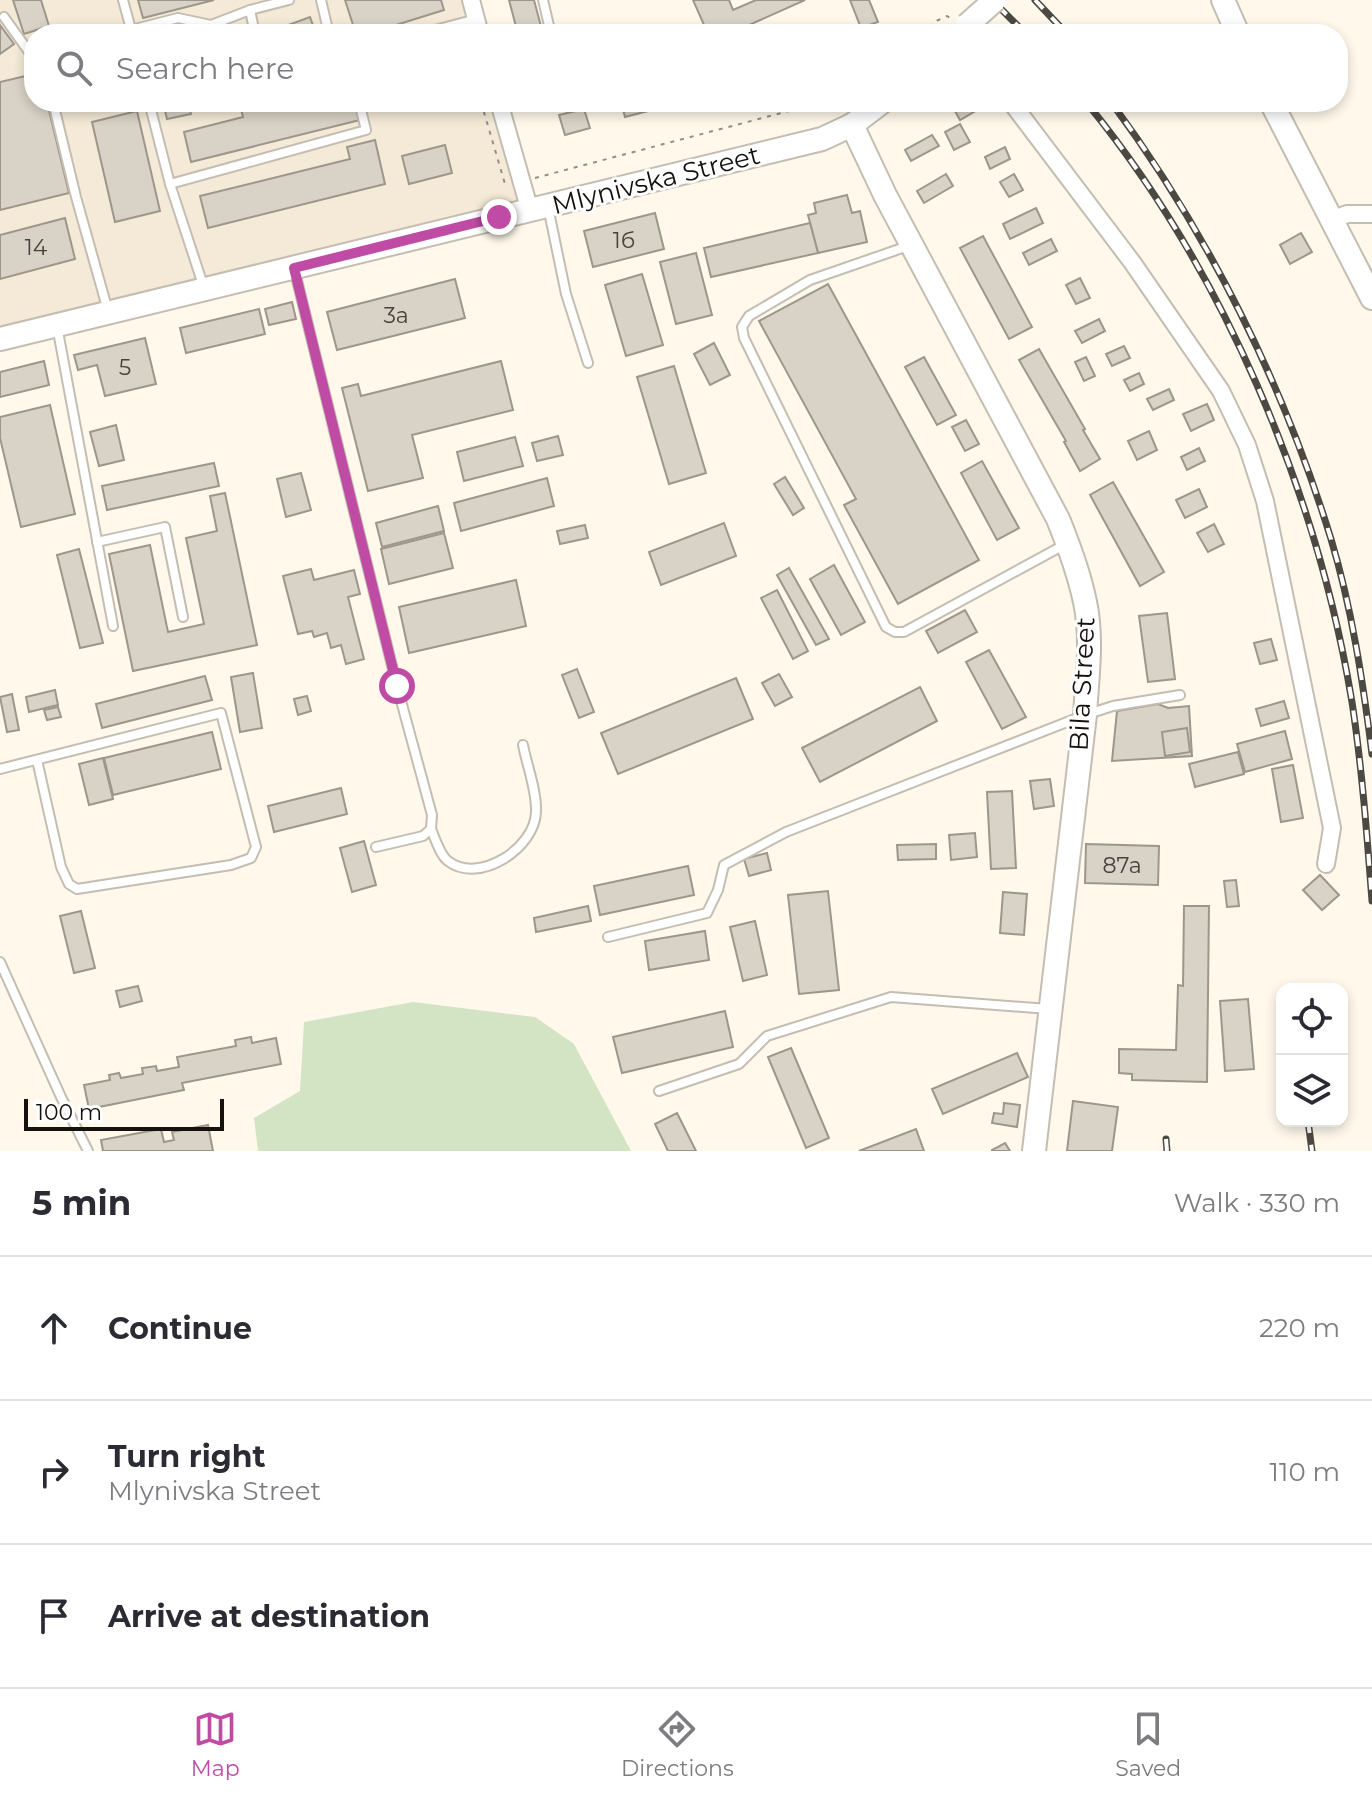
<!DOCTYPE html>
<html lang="en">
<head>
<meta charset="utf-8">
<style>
  :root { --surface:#fff; --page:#f2f2f3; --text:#2b2b33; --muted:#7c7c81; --line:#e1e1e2; --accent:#bf4ba4 }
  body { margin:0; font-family:Montserrat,sans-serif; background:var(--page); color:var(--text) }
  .controls { position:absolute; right:24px; bottom:24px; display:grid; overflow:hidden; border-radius:16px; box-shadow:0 4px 12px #0003 }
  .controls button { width:72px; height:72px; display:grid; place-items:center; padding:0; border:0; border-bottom:2px solid var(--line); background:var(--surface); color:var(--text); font:40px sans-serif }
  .scale { position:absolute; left:24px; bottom:20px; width:200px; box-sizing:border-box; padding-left:8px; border:4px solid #15120e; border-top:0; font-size:22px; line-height:28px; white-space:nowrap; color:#15120e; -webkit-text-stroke:6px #fff; paint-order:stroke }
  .stop { position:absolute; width:24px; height:24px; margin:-18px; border:6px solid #bf4ba4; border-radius:50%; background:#fff }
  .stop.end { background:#bf4ba4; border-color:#fff; box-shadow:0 2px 8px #0008 }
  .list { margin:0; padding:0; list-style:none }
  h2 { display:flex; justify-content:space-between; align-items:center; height:104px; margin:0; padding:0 32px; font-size:34px }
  h2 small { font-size:26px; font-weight:400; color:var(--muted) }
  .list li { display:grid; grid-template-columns:52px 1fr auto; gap:24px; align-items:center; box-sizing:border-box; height:144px; padding:0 32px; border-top:2px solid var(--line) }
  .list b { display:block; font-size:30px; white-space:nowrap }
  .list p { margin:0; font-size:26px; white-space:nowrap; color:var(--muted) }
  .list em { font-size:26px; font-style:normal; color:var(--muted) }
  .icon { flex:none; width:44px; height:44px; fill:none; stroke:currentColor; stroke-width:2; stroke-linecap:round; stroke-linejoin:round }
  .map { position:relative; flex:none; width:1372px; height:1151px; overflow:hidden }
  .search { position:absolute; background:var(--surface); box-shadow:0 4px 12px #0003; left:24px; right:24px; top:24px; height:88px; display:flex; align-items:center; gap:20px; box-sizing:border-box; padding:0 28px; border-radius:32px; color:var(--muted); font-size:30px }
  .sheet { height:536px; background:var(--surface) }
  nav { display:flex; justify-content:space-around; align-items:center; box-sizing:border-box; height:112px; border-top:2px solid var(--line); background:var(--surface); font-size:22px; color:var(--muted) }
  nav a { display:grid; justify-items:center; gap:4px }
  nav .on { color:var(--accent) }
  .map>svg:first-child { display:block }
  .built { fill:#f4ead7 }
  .green { fill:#d2e4c3 }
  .building { fill:#d9d2c6; stroke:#9d978b; stroke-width:2 }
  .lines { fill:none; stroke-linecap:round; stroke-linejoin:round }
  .lane-casing { stroke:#c4bdb1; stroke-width:12 }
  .street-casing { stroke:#c4bdb1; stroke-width:20 }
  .secondary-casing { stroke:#c4bdb1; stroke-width:26 }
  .path { stroke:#948f86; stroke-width:2; stroke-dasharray:4 6; stroke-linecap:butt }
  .lane { stroke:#fff; stroke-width:8 }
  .street { stroke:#fff; stroke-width:16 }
  .secondary { stroke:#fff; stroke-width:22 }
  .rail-casing { stroke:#4c4842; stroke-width:7 }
  .rail { stroke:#fff; stroke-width:4; stroke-dasharray:12; stroke-linecap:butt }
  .secondary-bridge-casing { stroke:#c4bdb1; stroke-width:26; stroke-linecap:butt }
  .secondary-bridge { stroke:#fff; stroke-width:22 }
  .route { stroke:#bf4ba4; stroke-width:10 }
  .labels { text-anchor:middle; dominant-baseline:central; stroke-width:6; stroke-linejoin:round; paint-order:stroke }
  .number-label { font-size:22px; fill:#46423c }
  .street-label { font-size:26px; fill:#15120e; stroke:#fff }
</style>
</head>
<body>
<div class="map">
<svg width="1372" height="1151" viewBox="0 0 1372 1151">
  <rect width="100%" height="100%" fill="#fff8eb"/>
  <path class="built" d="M0 0H471L480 34H34V102H499L530 211 0 339Z"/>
  <path class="green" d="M413 1002 535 1017 574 1044 631 1151H258L254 1118 300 1091 304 1022Z"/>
  <g class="building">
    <path d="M13 0H41L49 26 24 34Z"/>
    <path d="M138 0H214L143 18Z"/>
    <path d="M345 0H441L444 10 367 34H356Z"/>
    <path d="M509 0H534L543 34H518Z"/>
    <path d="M693 0H729L733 10 756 0H805L729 34H708Z"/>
    <path d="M850 0H869L878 22 861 28Z"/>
    <path d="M310 17 316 34H292L288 25Z"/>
    <path d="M0 25 14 44 0 54Z"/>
    <path d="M34 74V102H47L69 193 0 210V82Z"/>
    <path d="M163 102H188L191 114 167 119Z"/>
    <path d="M239 102H355L360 120 191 162 184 132 243 117Z"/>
    <path d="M621 102H650L652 110 625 117Z"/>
    <path d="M950 102H973L977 110 960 120Z"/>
    <path d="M584 109 590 128 565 135 559 115Z"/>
    <path d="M137 111 160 211 115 222 92 122Z"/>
    <path d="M960 124 970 142 954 150 945 132Z"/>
    <path d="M932 135 939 146 911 161 905 150Z"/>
    <path d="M375 140 385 184 208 228 200 196 350 159 347 147Z"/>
    <path d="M445 145 452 173 409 184 402 156Z"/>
    <path d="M1005 147 1010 159 990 169 985 157Z"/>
    <path d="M946 174 953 186 924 203 917 191Z"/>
    <path d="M1014 174 1023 190 1009 197 1000 182Z"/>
    <path d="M847 195 852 213 860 211 867 242 818 253 808 215 816 213 814 203Z"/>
    <path d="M1036 208 1043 223 1010 239 1003 224Z"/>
    <path d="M655 213 664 249 593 267 584 231Z"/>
    <path d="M65 218 75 259 0 279V235Z"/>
    <path d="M810 223 818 253 711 277 704 248Z"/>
    <path d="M1301 233 1312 252 1290 264 1280 245Z"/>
    <path d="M983 236 1032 327 1009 339 960 248Z"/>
    <path d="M1051 239 1057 251 1029 265 1023 253Z"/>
    <path d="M696 253 712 315 676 324 660 262Z"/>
    <path d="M642 274 663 345 626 356 605 285Z"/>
    <path d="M1080 278 1090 298 1076 304 1066 285Z"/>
    <path d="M455 279 465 318 337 350 327 312Z"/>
    <path d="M828 284 979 560 898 604 844 505 856 499 759 321Z"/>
    <path d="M292 302 296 319 269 325 265 309Z"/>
    <path d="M259 309 265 334 186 353 180 328Z"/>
    <path d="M1099 319 1105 331 1082 343 1075 331Z"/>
    <path d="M145 338 156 384 105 396 97 365 78 370 74 355Z"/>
    <path d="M714 343 730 375 710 385 694 354Z"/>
    <path d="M1124 346 1130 358 1112 366 1106 354Z"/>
    <path d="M1039 349 1085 429 1083 430 1100 459 1080 471 1064 442 1066 441 1019 360Z"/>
    <path d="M924 357 956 415 937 425 905 367Z"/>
    <path d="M1086 357 1095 376 1084 381 1075 362Z"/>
    <path d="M44 361 49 385 0 397V372Z"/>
    <path d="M501 361 513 410 412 435 423 478 368 491 342 388 358 384 361 396Z"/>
    <path d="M674 366 706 473 669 484 637 377Z"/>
    <path d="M1139 373 1144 384 1130 391 1124 380Z"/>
    <path d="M1169 389 1174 400 1153 410 1147 399Z"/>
    <path d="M1207 404 1214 420 1191 431 1183 414Z"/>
    <path d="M50 405 75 514 21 527 0 438V417Z"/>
    <path d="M966 420 979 444 965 451 952 427Z"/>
    <path d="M116 425 124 460 99 466 90 432Z"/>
    <path d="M1149 431 1157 450 1137 460 1128 441Z"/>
    <path d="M558 436 563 455 537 461 532 443Z"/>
    <path d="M515 437 523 466 464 481 457 452Z"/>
    <path d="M1199 448 1205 461 1187 470 1181 457Z"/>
    <path d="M982 461 1019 528 997 540 961 473Z"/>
    <path d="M214 463 219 486 107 510 102 486Z"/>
    <path d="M301 473 311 510 286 517 277 479Z"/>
    <path d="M785 477 804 508 793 515 774 484Z"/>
    <path d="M547 478 554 506 461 531 454 503Z"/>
    <path d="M1113 482 1164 572 1140 586 1090 495Z"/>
    <path d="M1199 489 1207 507 1185 518 1176 500Z"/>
    <path d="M225 493 257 645 133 671 109 554 150 545 168 632 204 624 186 538 217 531 210 496Z"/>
    <path d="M438 506 444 531 382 547 376 523Z"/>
    <path d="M724 523 736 556 661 585 649 552Z"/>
    <path d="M1214 524 1224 544 1208 552 1197 533Z"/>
    <path d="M585 525 588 538 560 544 557 531Z"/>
    <path d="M444 533 453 568 389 584 381 549Z"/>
    <path d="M79 549 103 643 80 648 57 555Z"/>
    <path d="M834 565 865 622 841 635 810 579Z"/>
    <path d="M789 568 829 639 816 645 777 575Z"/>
    <path d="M311 569 314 580 354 570 360 594 348 597 364 659 346 664 341 645 331 648 327 633 314 637 312 631 298 634 283 576Z"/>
    <path d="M516 580 526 626 409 653 399 607Z"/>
    <path d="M777 590 808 651 793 659 761 598Z"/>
    <path d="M965 610 977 632 938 653 926 631Z"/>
    <path d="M1167 613 1175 679 1148 682 1139 616Z"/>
    <path d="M1271 639 1277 660 1260 664 1254 643Z"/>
    <path d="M989 650 1026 717 1002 729 966 662Z"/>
    <path d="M577 669 594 712 579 718 562 675Z"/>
    <path d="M253 673 262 728 240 732 231 677Z"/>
    <path d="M779 674 792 697 775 706 762 683Z"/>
    <path d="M205 676 212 700 102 728 96 704Z"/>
    <path d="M736 678 753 719 618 774 601 733Z"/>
    <path d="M920 687 937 721 820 782 802 748Z"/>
    <path d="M55 690 58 705 29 712 26 697Z"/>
    <path d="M12 694 19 730 7 732 0 697Z"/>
    <path d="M307 696 311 711 298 715 294 699Z"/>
    <path d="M1284 701 1289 718 1261 726 1256 709Z"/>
    <path d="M1158 704 1168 708 1189 706 1192 756 1112 761 1117 711Z"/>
    <path d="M58 707 61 717 47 720 44 710Z"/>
    <path d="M1187 728 1190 752 1165 756 1162 732Z"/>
    <path d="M1285 731 1292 759 1245 772 1237 744Z"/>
    <path d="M212 732 221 769 113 795 104 758Z"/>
    <path d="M1238 752 1244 774 1195 787 1189 764Z"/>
    <path d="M103 758 113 799 89 805 79 764Z"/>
    <path d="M1293 765 1303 818 1281 822 1272 769Z"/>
    <path d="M1050 779 1054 806 1034 809 1030 781Z"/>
    <path d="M341 788 347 814 274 832 268 806Z"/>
    <path d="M1012 791 1016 868 991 869 987 792Z"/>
    <path d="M975 833 977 857 951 860 949 835Z"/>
    <path d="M364 841 376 885 352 892 340 848Z"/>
    <path d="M936 844V859L898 860 897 845Z"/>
    <path d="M1086 844 1159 846 1158 885 1085 883Z"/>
    <path d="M767 853 771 870 749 876 744 859Z"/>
    <path d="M688 866 694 895 600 915 594 886Z"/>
    <path d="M1320 875 1339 895 1322 910 1303 890Z"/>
    <path d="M1236 880 1239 906 1227 907 1224 881Z"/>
    <path d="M828 891 839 990 799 994 788 895Z"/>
    <path d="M1003 892 1027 894 1024 935 1000 933Z"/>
    <path d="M588 906 591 921 536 932 534 918Z"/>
    <path d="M1184 906H1209L1207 1082 1132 1080V1074L1119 1073V1049L1176 1050 1178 985 1183 986Z"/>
    <path d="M81 911 95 968 74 973 60 916Z"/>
    <path d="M755 921 767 975 743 981 730 927Z"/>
    <path d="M705 931 709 960 649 970 645 941Z"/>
    <path d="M138 986 142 1001 120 1007 116 991Z"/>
    <path d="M1248 999 1254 1069 1225 1071 1220 1001Z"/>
    <path d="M725 1011 733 1047 622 1073 613 1037Z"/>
    <path d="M251 1037 252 1043 276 1038 281 1064 182 1083 184 1090 89 1109 84 1085 110 1080 109 1075 119 1073 121 1078 143 1074 142 1068 156 1066 157 1071 179 1067 177 1057 236 1046 235 1040Z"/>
    <path d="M791 1048 829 1138 806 1148 768 1057Z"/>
    <path d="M1017 1053 1028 1077 943 1114 932 1089Z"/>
    <path d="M1073 1101 1118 1107 1112 1151H1067Z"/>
    <path d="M1004 1103 1020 1105 1017 1127 992 1123 994 1113 1003 1114Z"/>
    <path d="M677 1113 696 1151H668L655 1124Z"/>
    <path d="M208 1125 213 1151H103L101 1140 161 1129 164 1142 174 1140 172 1132Z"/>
    <path d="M916 1129 924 1151H859Z"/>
    <path d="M1005 1143 1010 1151H992V1150Z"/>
  </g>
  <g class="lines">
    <defs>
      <g id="lane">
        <path d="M123 0 132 33"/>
        <path d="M321 0 329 34"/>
        <path d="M543 0 551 34"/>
        <path d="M250 10 255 34"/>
        <path d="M4 17 34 59"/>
        <path d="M131 30 178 18 211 25 250 10 289 0"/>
        <path d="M420 34 476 19"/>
        <path d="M53 102 76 197 108 311"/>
        <path d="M149 102 170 184 204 288"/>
        <path d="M170 184 366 130 359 102"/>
        <path d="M548 207 566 294 588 363"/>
        <path d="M911 245 810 280 749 316 742 327 744 338 886 627 895 632H904L1064 545"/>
        <path d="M294 268 397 686 432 815 431 829 423 836 376 847"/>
        <path d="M57 326 113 626"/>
        <path d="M97 542 165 527 183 617"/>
        <path d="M0 769 221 713 256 847 251 858 231 865 77 889 69 884 61 867 37 760"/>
        <path d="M431 829C435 838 440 855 448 861 479 885 535 848 536 812 537 791 527 766 523 745"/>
        <path d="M608 937 707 913 718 890 724 865 786 832 1085 715 1113 706 1180 695"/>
        <path d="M0 962 61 1097 88 1151"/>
        <path d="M659 1091 739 1064 767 1036 891 997 1049 1009"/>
      </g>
      <g id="street">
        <path d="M471 0 480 34"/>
        <path d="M499 102 530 211"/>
        <path d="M1011 102 1132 262 1221 391 1247 445 1265 501 1332 828 1326 864"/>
        <path d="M1332 220 1347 214H1372"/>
      </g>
      <g id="secondary">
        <path d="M1223 0 1238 34"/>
        <path d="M1271 102 1372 298"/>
        <path d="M852 125 885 195 1058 519C1069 546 1079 573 1085 602 1093 639 1087 678 1085 715L1034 1151"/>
        <path d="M0 339 822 139 852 125 882 102"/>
      </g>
    </defs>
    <use href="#lane" class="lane-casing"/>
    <use href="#street" class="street-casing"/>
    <use href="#secondary" class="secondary-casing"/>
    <g class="path">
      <path d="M922 34 934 22 947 16 950 18"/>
      <path d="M481 102 505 184"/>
      <path d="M535 178 823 102"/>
    </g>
    <use href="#lane" class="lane"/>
    <use href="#street" class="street"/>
    <use href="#secondary" class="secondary"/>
    <defs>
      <g id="rail">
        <path d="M1035 0 1067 34"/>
        <path d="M998 6 1026 34"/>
        <path d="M1086 102C1222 268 1317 490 1352 702 1362 768 1367 835 1372 901"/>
        <path d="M1111 102C1208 233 1283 383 1331 539 1352 609 1363 682 1372 754"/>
        <path d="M1308 1121 1312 1151"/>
        <path d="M1166 1139 1167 1151"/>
      </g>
    </defs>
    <use href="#rail" class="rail-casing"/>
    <use href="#rail" class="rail"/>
    <defs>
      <path id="secondary-bridge" d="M967 25 995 0"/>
    </defs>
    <use href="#secondary-bridge" class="secondary-bridge-casing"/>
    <use href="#secondary-bridge" class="secondary-bridge"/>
  </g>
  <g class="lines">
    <path class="route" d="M397 686 294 268 499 217"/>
  </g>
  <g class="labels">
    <g class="number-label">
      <text x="624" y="240">1б</text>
      <text x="36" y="247">14</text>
      <text x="396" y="315">3а</text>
      <text x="125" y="367">5</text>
      <text x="1122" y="865">87а</text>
    </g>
    <g class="street-label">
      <text transform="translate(656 180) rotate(-14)">Mlynivska Street</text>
      <text transform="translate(1082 684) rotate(-87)">Bila Street</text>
    </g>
  </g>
</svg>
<div class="controls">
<button><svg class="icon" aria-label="locate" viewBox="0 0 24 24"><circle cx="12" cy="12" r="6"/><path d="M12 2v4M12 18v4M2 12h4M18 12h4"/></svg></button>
<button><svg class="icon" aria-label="layers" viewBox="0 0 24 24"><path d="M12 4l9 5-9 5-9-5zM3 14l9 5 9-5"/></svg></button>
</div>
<div class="scale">100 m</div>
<div class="stop" style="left:397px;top:686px"></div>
<div class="stop end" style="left:499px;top:217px"></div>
<div class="search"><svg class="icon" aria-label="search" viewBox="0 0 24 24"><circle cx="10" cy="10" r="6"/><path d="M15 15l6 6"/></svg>Search here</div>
</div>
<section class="sheet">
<h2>5 min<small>Walk · 330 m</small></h2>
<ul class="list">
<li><svg class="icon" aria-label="ahead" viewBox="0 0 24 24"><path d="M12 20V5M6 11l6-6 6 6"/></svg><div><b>Continue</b></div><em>220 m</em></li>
<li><svg class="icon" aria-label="right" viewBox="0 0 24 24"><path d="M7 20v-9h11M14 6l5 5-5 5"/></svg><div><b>Turn right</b><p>Mlynivska Street</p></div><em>110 m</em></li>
<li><svg class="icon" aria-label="arrive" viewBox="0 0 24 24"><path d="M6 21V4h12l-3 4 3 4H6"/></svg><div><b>Arrive at destination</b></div></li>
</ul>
</section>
<nav>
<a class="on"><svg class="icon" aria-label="map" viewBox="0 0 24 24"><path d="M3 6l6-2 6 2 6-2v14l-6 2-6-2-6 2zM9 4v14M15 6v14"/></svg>Map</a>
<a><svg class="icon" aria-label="directions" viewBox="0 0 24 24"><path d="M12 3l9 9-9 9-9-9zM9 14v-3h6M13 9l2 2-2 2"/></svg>Directions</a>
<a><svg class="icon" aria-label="saved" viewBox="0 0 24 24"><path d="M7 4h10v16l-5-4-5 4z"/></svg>Saved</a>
</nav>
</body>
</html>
